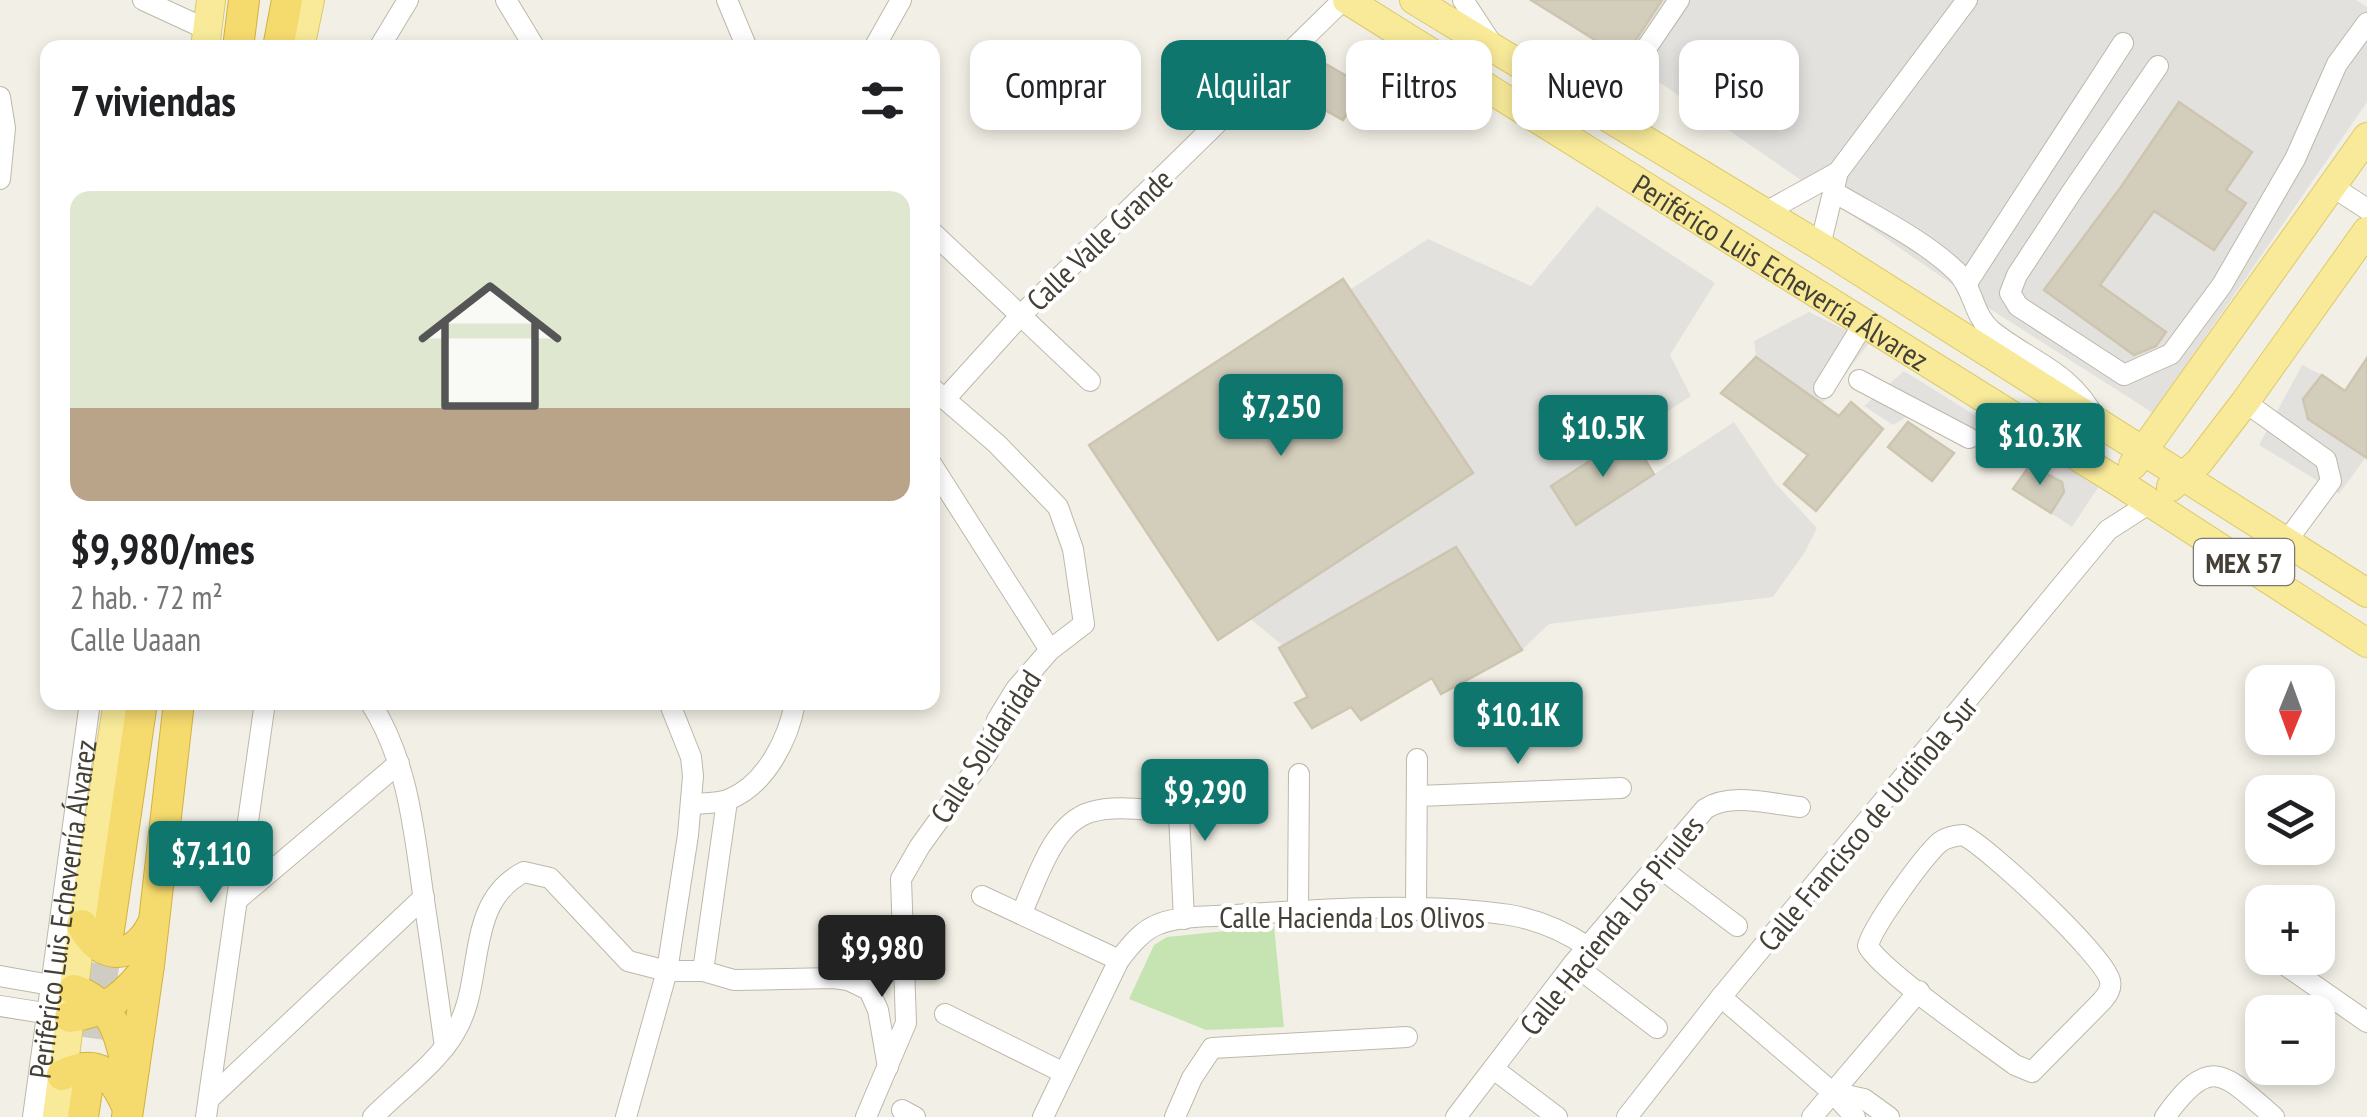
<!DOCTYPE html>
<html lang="es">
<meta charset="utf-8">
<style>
body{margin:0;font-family:"PT Sans Narrow",sans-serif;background:#f2f2f2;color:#202124;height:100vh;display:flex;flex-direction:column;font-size:38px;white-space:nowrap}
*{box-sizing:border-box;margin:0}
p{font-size:32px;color:#757577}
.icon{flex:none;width:55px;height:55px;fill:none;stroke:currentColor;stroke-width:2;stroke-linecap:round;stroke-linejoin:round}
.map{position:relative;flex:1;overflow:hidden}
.drawer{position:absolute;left:40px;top:40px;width:900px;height:670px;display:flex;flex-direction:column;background:#fff;border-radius:20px;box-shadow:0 5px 15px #0003}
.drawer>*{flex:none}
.guide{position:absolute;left:970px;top:40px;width:950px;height:90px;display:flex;gap:20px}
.needle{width:65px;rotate:181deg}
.fabs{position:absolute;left:2245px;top:665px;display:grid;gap:20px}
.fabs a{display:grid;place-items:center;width:90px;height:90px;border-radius:20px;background:#fff;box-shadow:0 5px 15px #0003;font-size:50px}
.price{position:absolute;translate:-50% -85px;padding:0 22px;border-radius:10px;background:#0f766e;color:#fff;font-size:32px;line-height:65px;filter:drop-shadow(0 2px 5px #0008)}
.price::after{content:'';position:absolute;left:50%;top:60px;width:30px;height:22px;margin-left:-15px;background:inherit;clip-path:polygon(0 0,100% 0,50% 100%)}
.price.selected{background:#222;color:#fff}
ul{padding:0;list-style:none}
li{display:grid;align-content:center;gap:20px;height:530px;padding:0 30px}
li+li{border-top:2px solid #e0e0e0}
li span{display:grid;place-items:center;height:310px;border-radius:20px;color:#555}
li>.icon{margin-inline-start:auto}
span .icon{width:180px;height:180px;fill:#fffc;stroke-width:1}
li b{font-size:42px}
h2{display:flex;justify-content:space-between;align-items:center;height:120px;padding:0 30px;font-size:42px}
.pill{padding:0 35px;border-radius:20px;background:#fff;box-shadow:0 5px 15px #0003;font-size:35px;line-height:90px}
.pill.selected{background:#0f766e;color:#fff}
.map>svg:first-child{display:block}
</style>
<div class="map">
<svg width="2367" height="1117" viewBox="0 0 2367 1117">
<rect width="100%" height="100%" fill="#f2f0e6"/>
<!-- green -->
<path fill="#c6e4b1" d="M1274 926 1284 1027 1206 1030 1129 999 1154 945 1167 937Z"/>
<!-- parking -->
<g fill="#e3e1de">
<path d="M1663 0H2356L2367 7V102L2153 413 1965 293 1624 58Z"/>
<path d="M1597 206 1715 283 1670 355 1691 396 1551 486 1577 525 1734 422 1775 483 1817 528 1805 552 1773 597 1549 624 1522 650 1292 653 1250 619 1472 473 1351 289 1428 239 1531 286Z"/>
<path d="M1809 312 1870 342 1822 404 1756 357 1754 341Z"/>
<path d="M2302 365 2322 375 2303 399 2308 419 2366 457 2339 494 2259 445Z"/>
<path d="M1904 371 1981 419 1963 448 1910 415 1893 425 1864 406Z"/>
<path d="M2042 446 2101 483 2072 527 2051 513 2064 493 2062 482 2030 465Z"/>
</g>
<!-- building -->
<g fill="#d3cdbc" stroke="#cdc5b0" stroke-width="2.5">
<path d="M1531 0H1662L1624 58Z"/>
<path d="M1317 59 1364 86 1343 120 1298 95Z"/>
<path d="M2179 102 2252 152 2226 190 2246 203 2214 250 2154 211 2100 285 2166 332 2156 346 2134 355 2044 290 2121 187Z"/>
<path d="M1343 279 1473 473 1218 640 1089 445Z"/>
<path d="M1756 357 1839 416 1851 402 1883 429 1816 511 1784 484 1808 455 1721 393Z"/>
<path d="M2367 358V458L2308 419 2303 399 2322 375 2345 391Z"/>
<path d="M1908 422 1954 453 1932 481 1888 447Z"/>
<path d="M1630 435 1654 474 1576 525 1551 486Z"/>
<path d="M2030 465 2062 482 2064 492 2051 513 2013 489Z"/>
<path d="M1456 547 1522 650 1441 694 1432 678 1361 720 1351 707 1312 728 1295 703 1308 697 1279 648Z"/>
</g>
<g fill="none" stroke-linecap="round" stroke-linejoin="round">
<!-- highway-tunnel -->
<path stroke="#cfcdc3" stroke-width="30" stroke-dasharray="30 15" stroke-linecap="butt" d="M88 1083 109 930"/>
<!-- minor casing -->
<g stroke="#bdb8a9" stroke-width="22">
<g id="minor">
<path d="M143 0 208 30"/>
<path d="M506 0 535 48"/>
<path d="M727 0 747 48"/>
<path d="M1463 0 1492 44"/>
<path d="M379 48 408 0"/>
<path d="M874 48 901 0"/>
<path d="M1643 53 1679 0"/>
<path d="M2158 66 2071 193 2017 275 2010 293 2018 306 2124 375 2171 354 2222 285 2295 159 2337 64 2367 23"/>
<path d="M0 97 5 128 0 179"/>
<path d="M2333 187 2367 209"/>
<path d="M1834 192C1874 216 1923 239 1957 272 1974 289 1973 316 1992 331 2032 363 2070 370 2096 420"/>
<path d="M1764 213 1838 172"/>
<path d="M932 232 1090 381"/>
<path d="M1820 246 1838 172 1967 0"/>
<path d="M1967 283 2123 43"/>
<path d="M1859 380 1969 438"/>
<path d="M1824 388 1864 323"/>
<path d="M945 399 1021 315 1343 0"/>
<path d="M2245 402 2326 460 2331 481 2286 542"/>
<path d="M932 465 1050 650"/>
<path d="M370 702C407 759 414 828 423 894 431 945 438 996 445 1047"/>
<path d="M1177 772 1184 919"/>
<path d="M1418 796 1621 788"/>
<path d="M691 804C703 803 719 804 730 799 766 784 789 738 795 702"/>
<path d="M1963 835C1987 846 2106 957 2110 981 2112 989 2107 995 2102 1001L2032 1072 2015 1065C1987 1044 1880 970 1868 946 1872 927 1924 856 1940 842 1947 837 1954 836 1963 835Z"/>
<path d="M1659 867 1737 926"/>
<path d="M982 896 1119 960"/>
<path d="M237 900 399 763"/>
<path d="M1298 910 1299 774"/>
<path d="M1416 910 1417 759"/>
<path d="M1021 914C1037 881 1052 823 1091 812 1117 804 1151 811 1178 812"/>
<path d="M2275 958 2367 1022"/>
<path d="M1573 964 1657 1028"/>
<path d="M703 971 727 801"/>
<path d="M0 976 62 987"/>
<path d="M1721 997 1832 1092 1855 1117"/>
<path d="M0 1006 57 1015"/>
<path d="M945 1014 1064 1073"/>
<path d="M1495 1070 1557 1117"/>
<path d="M1832 1092 1864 1099 1889 1117"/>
<path d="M209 1099 424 897"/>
<path d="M902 1110 915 1117"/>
<path id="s1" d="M33 1117 90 702"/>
<path d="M206 1117 265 702"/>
<path d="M373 1117C399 1090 436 1065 455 1032 486 982 463 903 524 872L550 878 628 961 667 971H703L734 980 834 978 848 980 869 990 878 1010 888 1067"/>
<path d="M626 1117 667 971 688 835 693 776 691 757 669 702"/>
<path d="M866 1117 906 1023 901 879 920 846 988 752 997 720 1016 689 1050 650 1084 624 1073 549 1058 507 997 444 932 388"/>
<path d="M1043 1117 1119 960C1130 946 1142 930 1159 924 1182 915 1210 917 1235 915 1321 909 1425 902 1510 915 1539 920 1564 931 1588 947"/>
<path d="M1175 1117 1192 1078 1212 1048 1407 1037"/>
<path d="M1456 1117 1573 964 1705 809C1731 792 1770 804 1800 807"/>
<path d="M1627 1117 1721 997 2108 530 2150 503"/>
<path d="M1812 1117 1919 991"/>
<path d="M2165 1117C2211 1053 2223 1073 2274 1117"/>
</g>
</g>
<!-- major casing -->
<g stroke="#dcc96a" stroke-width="30">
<g id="major">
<path id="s2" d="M1347 0 2120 483 2367 643"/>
<path d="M1414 0 1820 246 2367 593"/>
<path d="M205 48 211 0"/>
<path d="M300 48 310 0"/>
<path d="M2133 465 2367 137"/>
<path d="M2171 487 2199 462 2245 402 2367 231"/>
<path d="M57 1117 82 925 118 702"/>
</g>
</g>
<!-- highway casing -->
<g stroke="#d3b13e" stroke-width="32">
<g id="highway">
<path d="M238 48 244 0"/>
<path d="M278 48 287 0"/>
<path d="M82 925C100 961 134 961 152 925"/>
<path d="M109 930 142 702"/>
<path d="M74 990C112 1003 120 1033 127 1070"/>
<path d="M70 1017C107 1012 127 994 149 965"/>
<path d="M62 1075C99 1057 111 1073 127 1106"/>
<path d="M83 1117 88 1083"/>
<path d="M127 1117 149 965 179 702"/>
</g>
</g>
<!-- minor -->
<use href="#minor" stroke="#fff" stroke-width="20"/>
<!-- major -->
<use href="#major" stroke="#f8ea99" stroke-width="28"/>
<!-- highway -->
<use href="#highway" stroke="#f5da6e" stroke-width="30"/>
</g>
<g text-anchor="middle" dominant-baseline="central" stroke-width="8" stroke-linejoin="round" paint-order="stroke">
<!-- shield labels -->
<rect fill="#fff" stroke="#7c7972" stroke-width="2.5" x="2194" y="539" width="100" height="46" rx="8"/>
<g font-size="28" font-weight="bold" fill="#444036">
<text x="2244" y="562">MEX 57</text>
</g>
<!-- street labels -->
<g font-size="30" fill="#444036" stroke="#fff">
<text transform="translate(1099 239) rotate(-44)">Calle Valle Grande</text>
<text stroke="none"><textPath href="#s2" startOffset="512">Periférico Luis Echeverría Álvarez</textPath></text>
<text transform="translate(985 746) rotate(-57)">Calle Solidaridad</text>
<text transform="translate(1867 823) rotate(-50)">Calle Francisco de Urdiñola Sur</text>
<text stroke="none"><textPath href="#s1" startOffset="210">Periférico Luis Echeverría Álvarez</textPath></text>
<text x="1352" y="916">Calle Hacienda Los Olivos</text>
<text transform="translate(1611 925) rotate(-51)">Calle Hacienda Los Pirules</text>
</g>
</g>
</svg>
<div class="fabs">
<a><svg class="needle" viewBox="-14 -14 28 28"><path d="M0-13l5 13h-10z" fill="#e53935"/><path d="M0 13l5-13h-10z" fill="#757577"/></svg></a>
<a><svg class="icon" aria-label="layers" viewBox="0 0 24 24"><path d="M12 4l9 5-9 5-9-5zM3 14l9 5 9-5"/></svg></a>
<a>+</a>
<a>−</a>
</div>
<b class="price" style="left:1281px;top:459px">$7,250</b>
<b class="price" style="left:1603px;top:480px">$10.5K</b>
<b class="price" style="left:2040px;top:488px">$10.3K</b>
<b class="price" style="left:1518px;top:767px">$10.1K</b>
<b class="price" style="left:1205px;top:844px">$9,290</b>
<b class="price" style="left:211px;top:906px">$7,110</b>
<b class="price selected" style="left:882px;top:1000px">$9,980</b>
<div class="guide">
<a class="pill">Comprar</a>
<a class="pill selected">Alquilar</a>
<a class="pill">Filtros</a>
<a class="pill">Nuevo</a>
<a class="pill">Piso</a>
</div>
<section class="drawer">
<h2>7 viviendas<svg class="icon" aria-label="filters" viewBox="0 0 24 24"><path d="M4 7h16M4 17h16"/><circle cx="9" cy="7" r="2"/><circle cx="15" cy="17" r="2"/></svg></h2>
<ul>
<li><span style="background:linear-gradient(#dfe7d0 70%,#b9a48a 0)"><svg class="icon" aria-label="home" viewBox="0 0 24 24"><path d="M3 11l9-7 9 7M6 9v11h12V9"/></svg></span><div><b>$9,980/mes</b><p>2 hab. · 72 m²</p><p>Calle Uaaan</p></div></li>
</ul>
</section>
</div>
